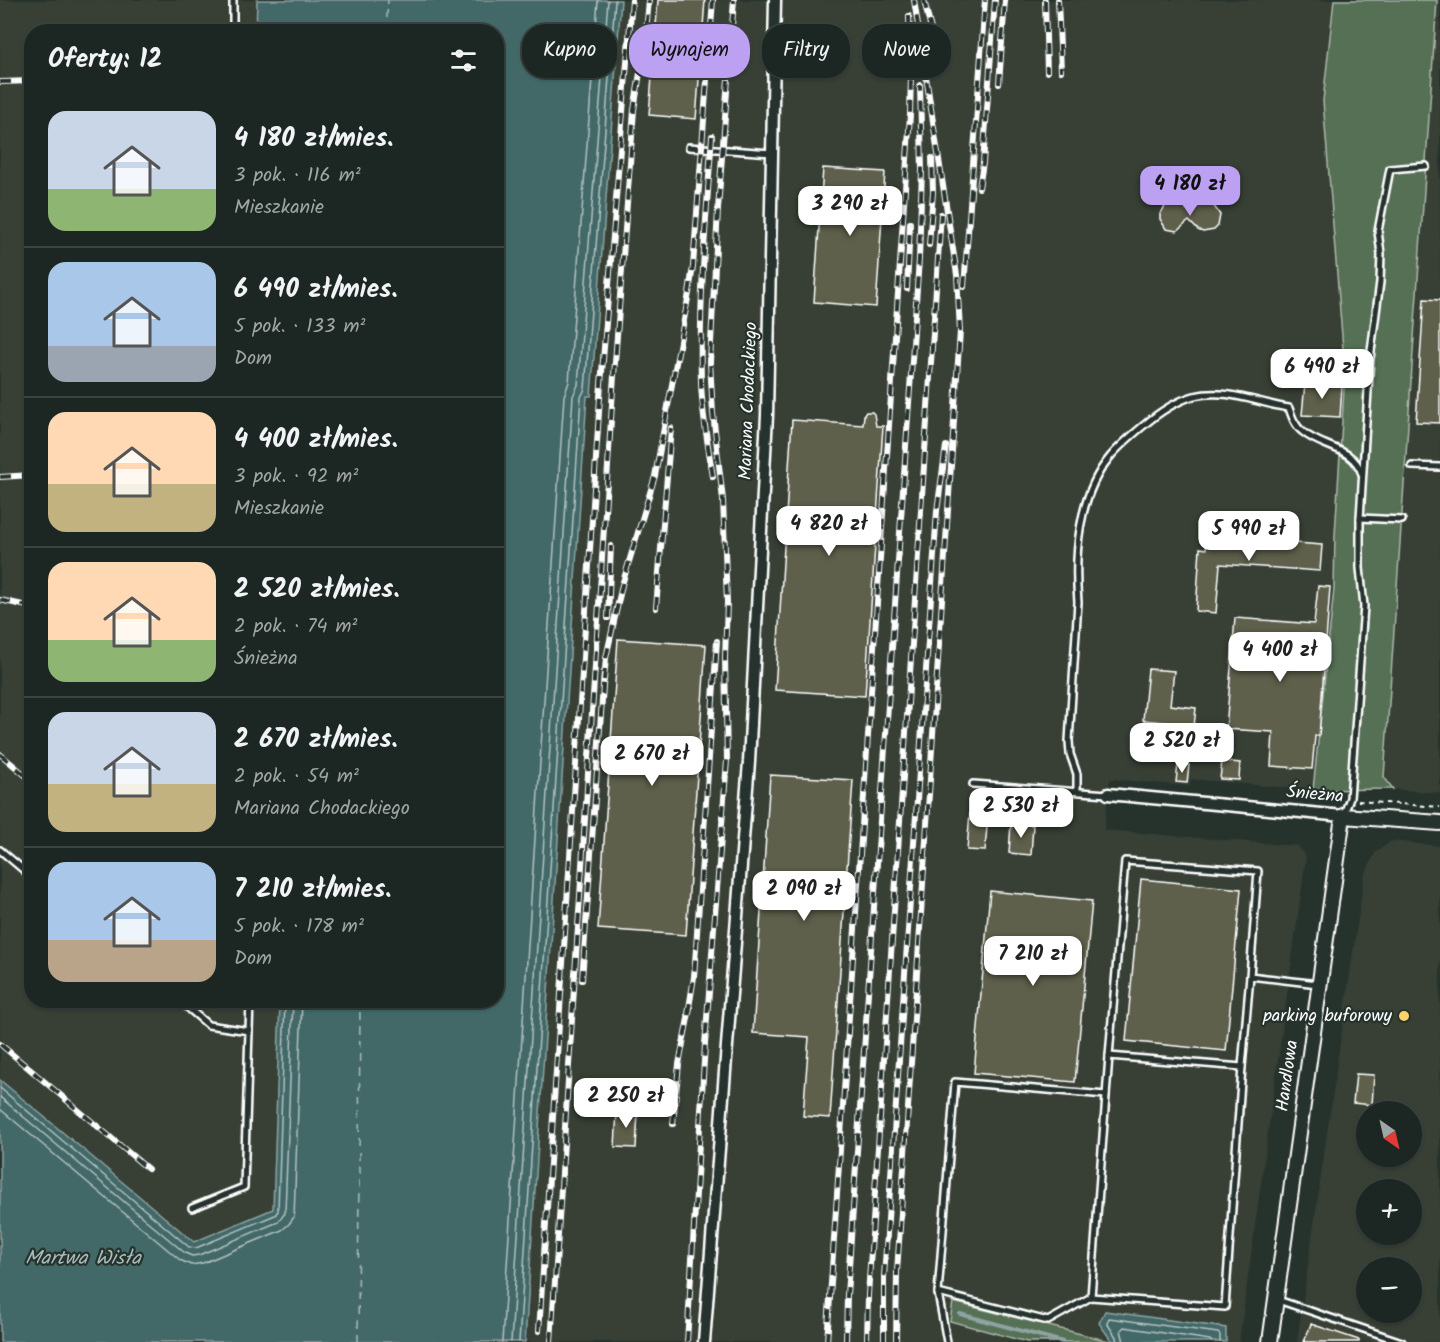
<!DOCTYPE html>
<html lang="pl">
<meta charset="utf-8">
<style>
body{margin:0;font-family:Kalam,sans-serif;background:#29322f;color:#f1f3f6;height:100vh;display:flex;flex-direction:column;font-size:22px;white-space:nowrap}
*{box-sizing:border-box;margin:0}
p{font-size:20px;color:#a0a5a5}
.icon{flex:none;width:33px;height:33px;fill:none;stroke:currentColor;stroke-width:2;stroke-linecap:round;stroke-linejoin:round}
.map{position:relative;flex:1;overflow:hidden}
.details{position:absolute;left:24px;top:24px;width:480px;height:984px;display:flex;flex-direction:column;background:#1c2622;border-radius:24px;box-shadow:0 2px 4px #0004,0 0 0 2px #3a4340}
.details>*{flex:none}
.hud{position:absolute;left:522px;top:24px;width:570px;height:54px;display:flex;gap:12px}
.needle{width:39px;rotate:146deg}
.tools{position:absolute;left:1356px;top:1101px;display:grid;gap:12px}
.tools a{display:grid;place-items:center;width:66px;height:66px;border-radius:50%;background:#1c2622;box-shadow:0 2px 4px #0004,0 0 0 2px #3a4340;font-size:30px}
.price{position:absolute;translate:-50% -51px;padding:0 14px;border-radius:12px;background:#fff;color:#222;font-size:20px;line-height:39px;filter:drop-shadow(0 2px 3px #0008)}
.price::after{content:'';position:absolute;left:50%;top:36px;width:18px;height:14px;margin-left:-9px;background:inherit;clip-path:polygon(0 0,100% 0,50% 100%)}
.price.current{background:#bca0f2;color:#111}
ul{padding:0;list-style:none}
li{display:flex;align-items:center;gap:18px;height:150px;padding:0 24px}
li+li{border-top:2px solid #3a4340}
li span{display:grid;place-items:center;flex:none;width:168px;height:120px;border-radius:18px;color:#555}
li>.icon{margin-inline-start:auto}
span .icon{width:72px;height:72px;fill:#fffc;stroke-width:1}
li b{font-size:26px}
h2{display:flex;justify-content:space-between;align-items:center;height:72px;padding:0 24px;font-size:26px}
.pill{padding:0 21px;border-radius:24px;background:#1c2622;box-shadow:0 2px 4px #0004,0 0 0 2px #3a4340;font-size:21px;line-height:54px}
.pill.current{background:#bca0f2;color:#111}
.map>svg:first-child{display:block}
</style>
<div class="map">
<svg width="1440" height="1342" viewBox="0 0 1440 1342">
<rect width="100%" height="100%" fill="#26332d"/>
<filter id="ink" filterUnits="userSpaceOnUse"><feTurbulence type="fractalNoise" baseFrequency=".0167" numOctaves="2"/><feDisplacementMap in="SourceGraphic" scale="12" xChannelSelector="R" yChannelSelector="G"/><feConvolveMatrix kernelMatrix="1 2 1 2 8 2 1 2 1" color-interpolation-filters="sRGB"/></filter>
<g filter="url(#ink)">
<!-- built -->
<g fill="#374036" fill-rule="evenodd">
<path d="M0 0H257L256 31 32 32V1000L280 1001 273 1209 194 1243 0 1080Z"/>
<path d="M621 0H1334L1324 101 1345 373 1335 535 1334 589 1313 790 1191 779 1189 786 1110 779 1104 830 1297 846 1306 857 1239 1342H525L587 396 591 395Z"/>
<path d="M1437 0H1440V793L1393 789 1384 777Z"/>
<path d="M1392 841 1440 846V1342H1297L1364 877 1375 853ZM1366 1112H1412V1156H1366ZM1366 1190H1412V1234H1366ZM1366 1268H1412V1312H1366Z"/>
</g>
<!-- green -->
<g fill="#577055" stroke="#abb8aa" stroke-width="1.5">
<path d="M1334 0H1437L1384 777 1393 789 1313 790 1334 589 1335 535 1345 373 1323 101Z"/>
<path d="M953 1302 1113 1342H1027L950 1321Z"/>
</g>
<!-- water -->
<g fill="#436867" stroke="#8ea4a4" stroke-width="1.5">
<path d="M257 0H621L591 396H587L525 1342H0V1080L194 1242 273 1209 280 1001 496 1000V32L256 31Z"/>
<path d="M1105 1311 1226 1328V1342H1118L1111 1340 1099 1323Z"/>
</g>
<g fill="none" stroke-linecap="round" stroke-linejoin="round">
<!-- shore -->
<g stroke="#b4c3c2" stroke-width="1.5">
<path d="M0 1088 189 1247 196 1248 275 1215 278 1211 285 1000"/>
<path d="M0 1097 185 1253 192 1256 199 1255 278 1222 285 1213 293 1000"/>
<path d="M0 1109 180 1260 191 1265 203 1263 282 1230 289 1224 294 1217 302 1000"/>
<path d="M502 1342 564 396 569 382 598 0"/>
<path d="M511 1342 573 396 578 385 608 0"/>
<path d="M519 1342 581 397 585 389 615 0"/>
<path d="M1117 1342 1116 1337 1107 1323 1109 1318 1218 1333 1220 1335V1342"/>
<path d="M1124 1342 1121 1330 1124 1327 1210 1340 1212 1342"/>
</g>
<!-- stream -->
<path stroke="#8ea4a4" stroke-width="4" d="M960 1314 1063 1342"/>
<!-- ferry -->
<g stroke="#abb" stroke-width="1.5" stroke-dasharray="8 6" stroke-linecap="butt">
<path d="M386 32 388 0"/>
<path d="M358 1342 360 1000"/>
</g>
</g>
<!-- building -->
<g fill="#5f604b" stroke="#fff" stroke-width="1.5">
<path d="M658 0H705L696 119 649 115Z"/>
<path d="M823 168 885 172 876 307 814 302Z"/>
<path d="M1171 202 1182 205 1191 214 1198 206 1203 204 1214 206 1220 215 1218 226 1214 230 1203 232 1198 230 1189 221 1177 231 1166 229 1160 219V214L1166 205Z"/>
<path d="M1424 299 1440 300V423L1416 422Z"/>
<path d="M1305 383 1342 385 1340 417 1302 415Z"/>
<path d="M866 412H872L874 414 876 426H883L865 696 775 690 792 420 863 425 864 415Z"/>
<path d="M1207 536 1322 545 1320 571 1220 564 1216 613 1196 611 1200 548 1206 549Z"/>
<path d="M1318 586 1330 587 1319 736H1315L1312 769 1271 766 1273 732 1226 729 1235 618 1314 624Z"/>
<path d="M618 639 706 645 686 935 598 929Z"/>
<path d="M1148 669 1174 671 1170 705 1196 708 1193 735 1181 734 1182 724 1143 720Z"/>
<path d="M1222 761 1240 763 1239 780 1220 779Z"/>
<path d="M1178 764 1189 765 1187 783 1176 782Z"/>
<path d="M770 775 853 780 830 1118 803 1116 809 1037 753 1033Z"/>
<path d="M970 812 988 814 985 851 967 850Z"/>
<path d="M1011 823 1033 825 1031 855 1009 853Z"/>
<path d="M1141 879 1241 889 1226 1051 1126 1041Z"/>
<path d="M990 891 1092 901 1075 1082 974 1073Z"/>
<path d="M1356 1074 1374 1075 1372 1105 1353 1103Z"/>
<path d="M617 1110 638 1112 636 1148 615 1147Z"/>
<path d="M1311 1324 1359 1340V1342H1304Z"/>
</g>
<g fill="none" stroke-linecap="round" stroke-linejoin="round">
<!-- service casing -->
<g stroke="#fff" stroke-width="10">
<g id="service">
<path d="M233 32V0"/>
<path d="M689 147 772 153"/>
<path d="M1412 466 1440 467"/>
<path d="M1360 518 1402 520"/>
<path d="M973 784 1108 794"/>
<path d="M1077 791V774L1070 754 1069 741 1078 602C1074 555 1078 495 1110 457 1119 446 1131 436 1143 426 1157 414 1176 401 1194 396 1227 388 1257 403 1289 408 1292 417 1295 426 1303 432 1323 449 1353 446 1362 474"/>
<path d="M1344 814 1350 798 1364 606 1360 568V518L1370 359 1380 282 1381 254 1378 231 1390 169 1426 166"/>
<path d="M0 850 32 877"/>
<path d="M1250 976 1258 871 1125 861 1109 1056 1242 1067 1250 976 1318 984"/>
<path d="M179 1000 208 1025 249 1031 250 1000"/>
<path d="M1109 1056 1091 1297 1225 1307 1242 1067"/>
<path d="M192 1208 244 1187 249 1031"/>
<path d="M938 1293 947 1342"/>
<path d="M1091 1297 1048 1321 938 1293 955 1082 1106 1095"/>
<path d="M1278 1300 1402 1342"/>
</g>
</g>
<!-- minor casing -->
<g stroke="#fff" stroke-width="15">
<g id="minor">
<path d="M1108 794 1343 816"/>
<path d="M704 1342 749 762 767 415 775 0"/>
</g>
</g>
<!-- tertiary casing -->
<g stroke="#fff" stroke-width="18">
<path id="tertiary" d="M1270 1342 1343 816 1440 823"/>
</g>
<!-- path -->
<path stroke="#fff" stroke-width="2" stroke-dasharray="4.5 4.5" stroke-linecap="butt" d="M1358 801 1440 807"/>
<!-- service -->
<use href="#service" stroke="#26332d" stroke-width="5"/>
<!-- minor -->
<use href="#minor" stroke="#26332d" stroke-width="10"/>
<!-- tertiary -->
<use href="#tertiary" stroke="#26332d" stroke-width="14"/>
<!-- rail casing -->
<g stroke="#fff" stroke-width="6">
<g id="rail">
<path d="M924 0 937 55"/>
<path d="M1045 0 1047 72"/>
<path d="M1058 0 1061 71"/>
<path d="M0 82 32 81"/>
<path d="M999 84 1005 0"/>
<path d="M712 136C706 218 699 300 701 382 702 414 708 446 713 477"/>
<path d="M979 188 983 163 995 0"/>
<path d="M929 245 933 192 932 158"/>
<path d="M964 287 985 0"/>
<path d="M907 289 910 223"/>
<path d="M0 477 32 475"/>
<path d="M0 600 32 607"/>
<path d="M656 608 671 428"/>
<path d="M608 618 611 546"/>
<path d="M604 680 606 658 622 585 655 476 689 293 693 266 713 0"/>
<path d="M0 754 32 781"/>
<path d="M582 980 604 672"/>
<path d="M688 1014 694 977 717 641"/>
<path d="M0 1044 148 1169"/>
<path d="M673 1124 679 1064 690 1008"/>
<path d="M539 1331 600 397 632 0"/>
<path d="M551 1342 613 389 634 110 645 42 649 0"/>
<path d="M687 1342 705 1044 727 760 725 658 727 602 723 500 713 413 710 362 718 209 734 0"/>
<path d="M827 1342 910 115 911 73 909 16"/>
<path d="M846 1342 847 1295 919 259 922 170 920 85"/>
<path d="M867 1342 868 1295 941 214"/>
<path d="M884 1342V1277L937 511 946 446"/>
<path d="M896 1342 897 1272 960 331 957 275 914 0"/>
</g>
</g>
<!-- rail -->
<use href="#rail" stroke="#26332d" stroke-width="4" stroke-dasharray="11" stroke-linecap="butt"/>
</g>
</g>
<!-- markers -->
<circle fill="#ffd166" stroke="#26332d" stroke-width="2" cx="1404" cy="1016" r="6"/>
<g text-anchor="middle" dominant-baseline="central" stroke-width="4.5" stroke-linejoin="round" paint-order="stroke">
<!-- street labels -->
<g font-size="18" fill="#fff" stroke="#26332d">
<text transform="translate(749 401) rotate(-88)">Mariana Chodackiego</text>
<text transform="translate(1315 795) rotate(5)">Śnieżna</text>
<text transform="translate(1288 1076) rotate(-82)">Handlowa</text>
</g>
<!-- poi labels -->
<g font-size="18" fill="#fff" stroke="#26332d" text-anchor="end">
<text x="1392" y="1016">parking buforowy</text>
</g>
<!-- water labels -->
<g font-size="20" font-style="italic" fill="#abb" stroke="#26332d">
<text x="83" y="1259">Martwa Wisła</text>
</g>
</g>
</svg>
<div class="tools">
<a><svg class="needle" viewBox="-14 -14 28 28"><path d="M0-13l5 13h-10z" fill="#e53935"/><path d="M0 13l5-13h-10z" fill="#a0a5a5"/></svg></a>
<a>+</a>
<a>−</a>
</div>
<b class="price current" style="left:1190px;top:217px">4 180 zł</b>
<b class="price" style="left:850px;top:237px">3 290 zł</b>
<b class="price" style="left:1322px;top:400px">6 490 zł</b>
<b class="price" style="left:829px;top:557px">4 820 zł</b>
<b class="price" style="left:1249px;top:562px">5 990 zł</b>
<b class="price" style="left:1280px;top:683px">4 400 zł</b>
<b class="price" style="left:1182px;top:774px">2 520 zł</b>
<b class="price" style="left:652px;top:787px">2 670 zł</b>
<b class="price" style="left:1021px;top:839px">2 530 zł</b>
<b class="price" style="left:804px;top:922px">2 090 zł</b>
<b class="price" style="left:1033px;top:987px">7 210 zł</b>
<b class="price" style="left:626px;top:1129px">2 250 zł</b>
<div class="hud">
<a class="pill">Kupno</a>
<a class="pill current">Wynajem</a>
<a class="pill">Filtry</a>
<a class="pill">Nowe</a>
</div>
<section class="details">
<h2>Oferty: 12<svg class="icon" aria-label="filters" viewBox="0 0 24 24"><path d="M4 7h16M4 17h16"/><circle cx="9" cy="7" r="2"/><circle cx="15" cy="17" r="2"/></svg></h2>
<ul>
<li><span style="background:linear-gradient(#c9d6e8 65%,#8fb573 0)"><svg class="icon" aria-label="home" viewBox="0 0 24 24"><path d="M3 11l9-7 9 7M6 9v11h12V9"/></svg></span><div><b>4 180 zł/mies.</b><p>3 pok. · 116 m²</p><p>Mieszkanie</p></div></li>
<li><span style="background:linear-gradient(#a9c7e8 70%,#9aa5b1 0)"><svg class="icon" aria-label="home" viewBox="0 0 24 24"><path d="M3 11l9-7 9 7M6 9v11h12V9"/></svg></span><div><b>6 490 zł/mies.</b><p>5 pok. · 133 m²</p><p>Dom</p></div></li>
<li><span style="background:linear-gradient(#ffd9b3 60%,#c2b280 0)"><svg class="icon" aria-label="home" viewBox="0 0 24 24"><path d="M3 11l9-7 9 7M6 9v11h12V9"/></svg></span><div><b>4 400 zł/mies.</b><p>3 pok. · 92 m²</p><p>Mieszkanie</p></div></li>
<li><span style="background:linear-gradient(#ffd9b3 65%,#8fb573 0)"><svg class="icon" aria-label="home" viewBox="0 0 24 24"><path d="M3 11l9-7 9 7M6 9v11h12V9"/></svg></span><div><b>2 520 zł/mies.</b><p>2 pok. · 74 m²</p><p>Śnieżna</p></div></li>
<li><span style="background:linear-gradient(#c9d6e8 60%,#c2b280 0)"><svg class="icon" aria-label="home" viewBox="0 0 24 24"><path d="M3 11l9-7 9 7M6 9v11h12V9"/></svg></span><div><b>2 670 zł/mies.</b><p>2 pok. · 54 m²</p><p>Mariana Chodackiego</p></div></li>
<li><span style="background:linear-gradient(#a9c7e8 65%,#b9a48a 0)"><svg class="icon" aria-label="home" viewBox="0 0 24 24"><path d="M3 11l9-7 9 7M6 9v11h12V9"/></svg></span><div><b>7 210 zł/mies.</b><p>5 pok. · 178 m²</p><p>Dom</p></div></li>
</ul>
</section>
</div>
